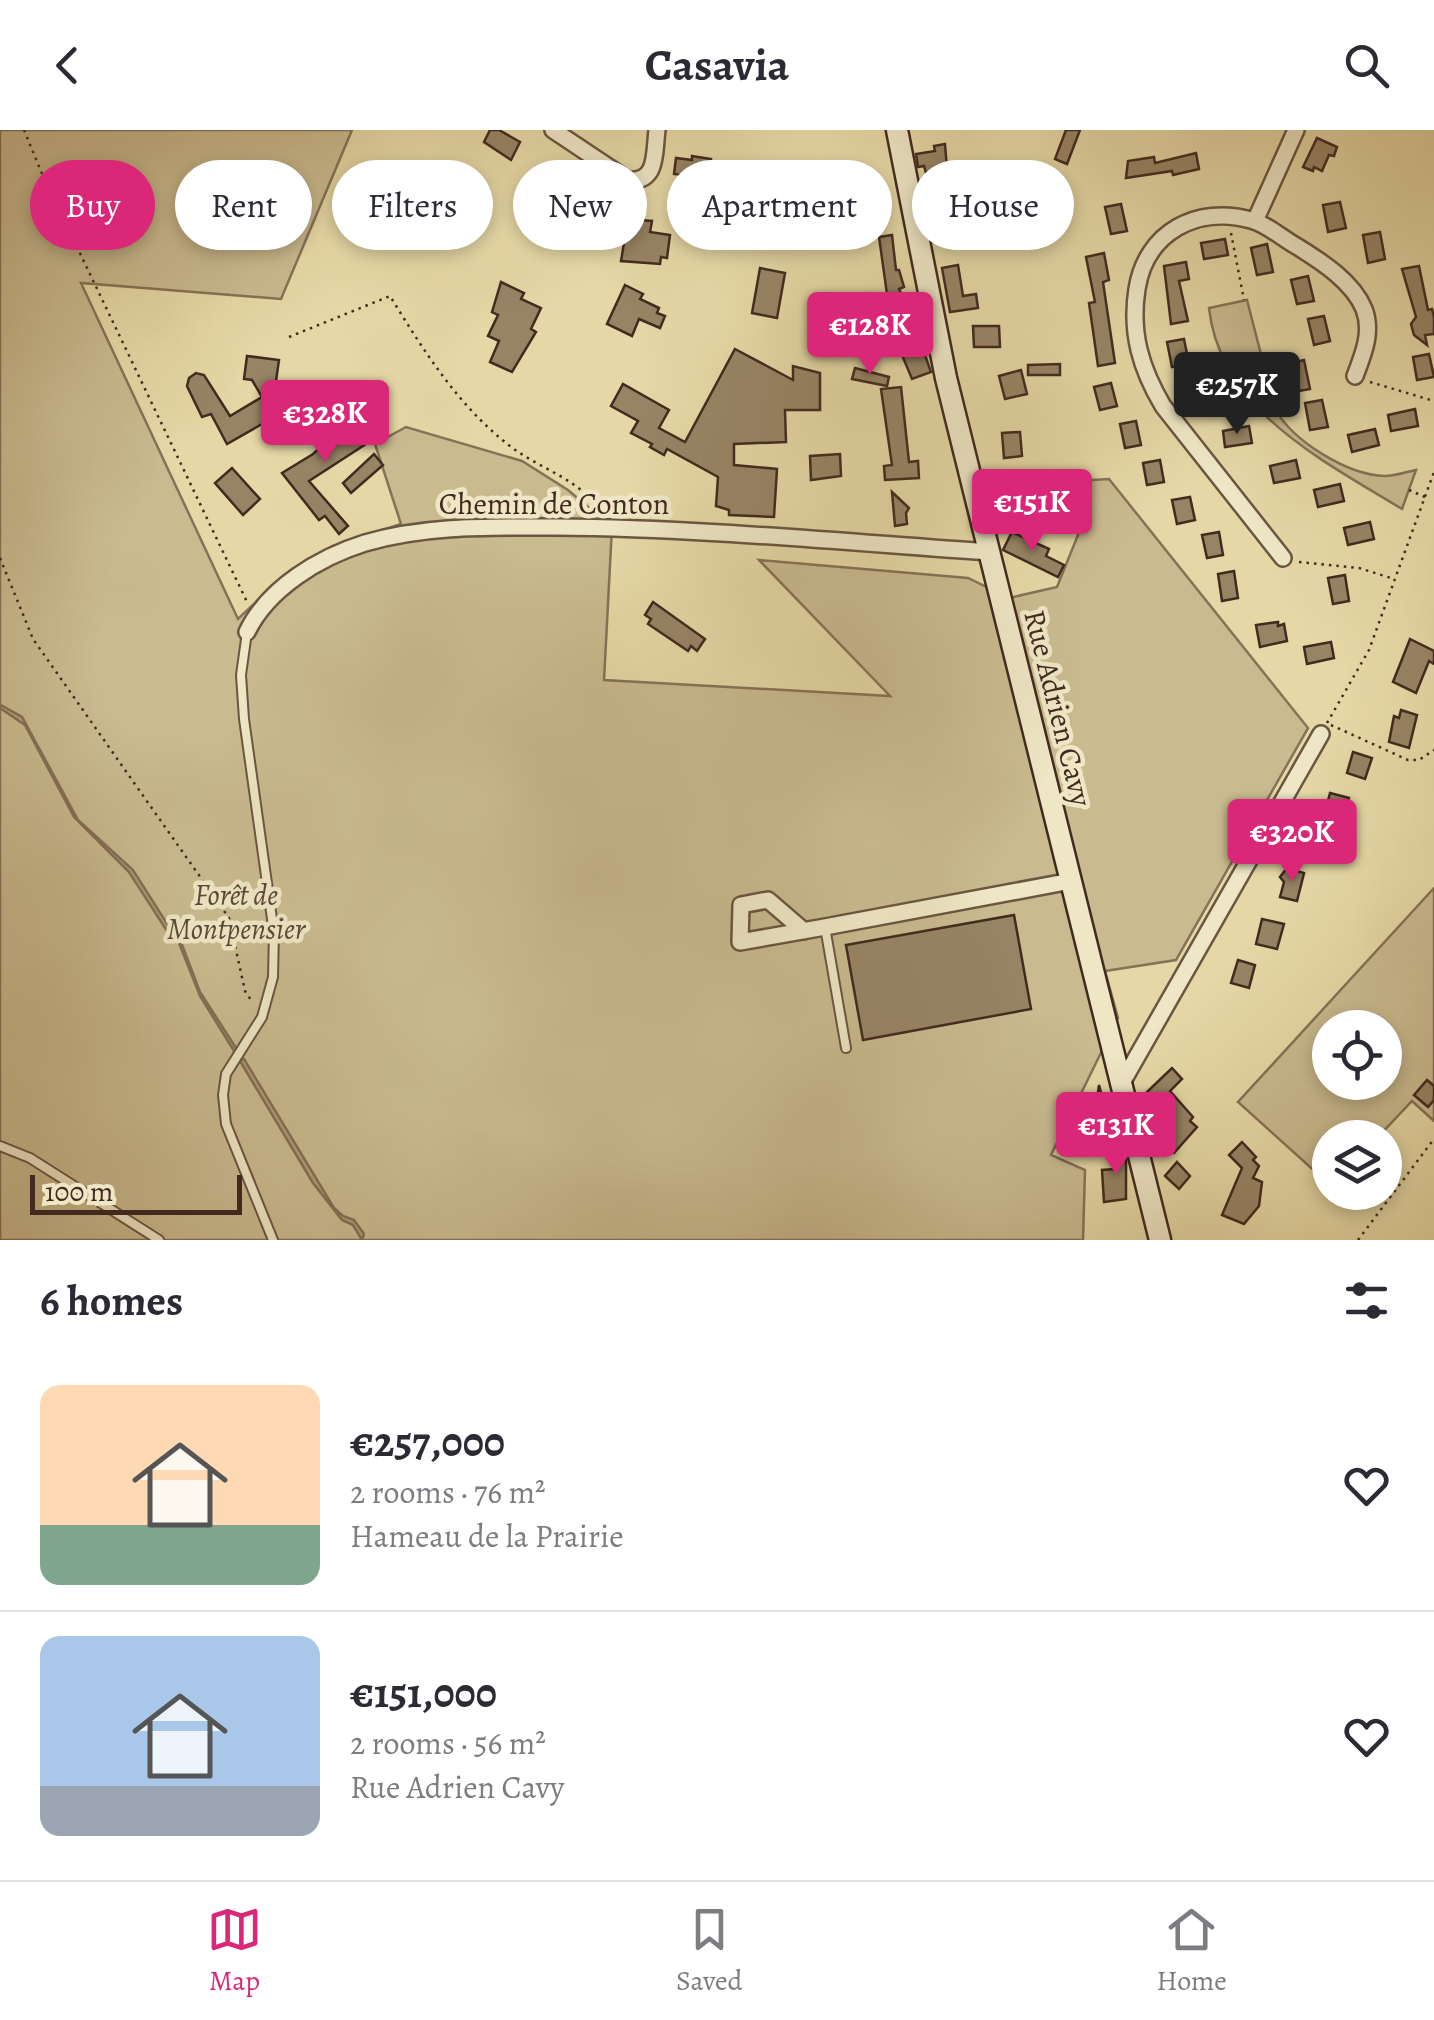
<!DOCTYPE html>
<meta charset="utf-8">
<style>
body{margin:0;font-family:Alegreya,serif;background:#f7f7f7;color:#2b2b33;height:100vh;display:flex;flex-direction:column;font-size:38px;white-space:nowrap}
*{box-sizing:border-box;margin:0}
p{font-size:32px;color:#7c7c81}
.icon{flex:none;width:55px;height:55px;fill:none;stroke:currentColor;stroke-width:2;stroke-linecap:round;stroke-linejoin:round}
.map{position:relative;height:1110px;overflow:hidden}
.panel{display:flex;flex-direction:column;background:#fff;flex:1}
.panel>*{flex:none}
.hud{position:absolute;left:30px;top:30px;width:1375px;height:90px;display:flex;gap:20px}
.tools{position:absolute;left:1312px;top:880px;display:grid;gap:20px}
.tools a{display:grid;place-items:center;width:90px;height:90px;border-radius:50%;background:#fff;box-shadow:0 5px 15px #0003;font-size:50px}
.scale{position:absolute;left:30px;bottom:25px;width:212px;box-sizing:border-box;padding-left:10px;border:5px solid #422a1f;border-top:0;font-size:28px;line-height:35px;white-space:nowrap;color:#422a1f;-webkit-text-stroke:8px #eee6c5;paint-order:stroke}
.price{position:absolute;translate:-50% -85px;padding:0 22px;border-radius:10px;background:#db2777;color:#fff;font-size:32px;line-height:65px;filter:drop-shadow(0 2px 5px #0008)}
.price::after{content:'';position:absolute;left:50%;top:60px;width:30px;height:22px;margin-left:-15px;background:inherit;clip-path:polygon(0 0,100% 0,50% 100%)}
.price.selected{background:#222;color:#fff}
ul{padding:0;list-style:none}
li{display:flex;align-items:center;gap:30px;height:250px;padding:0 40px}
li+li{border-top:2px solid #e1e1e2}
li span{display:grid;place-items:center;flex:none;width:280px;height:200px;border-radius:20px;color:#555}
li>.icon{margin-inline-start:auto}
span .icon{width:120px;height:120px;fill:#fffc;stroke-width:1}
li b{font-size:42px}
h2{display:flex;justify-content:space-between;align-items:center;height:120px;padding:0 40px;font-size:42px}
.pill{padding:0 35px;border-radius:45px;background:#fff;box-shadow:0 5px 15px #0003;font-size:35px;line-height:90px}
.pill.selected{background:#db2777;color:#fff}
header{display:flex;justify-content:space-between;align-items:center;height:130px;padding:0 40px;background:#fff;font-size:45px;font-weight:700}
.dock{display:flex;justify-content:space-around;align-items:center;height:140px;border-top:2px solid #e1e1e2;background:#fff;font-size:28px;color:#7c7c81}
.dock a{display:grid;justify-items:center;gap:5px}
.dock .selected{color:#db2777}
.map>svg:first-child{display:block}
</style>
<header><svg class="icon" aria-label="back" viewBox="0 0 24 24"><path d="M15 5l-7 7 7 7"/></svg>Casavia<svg class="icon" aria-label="search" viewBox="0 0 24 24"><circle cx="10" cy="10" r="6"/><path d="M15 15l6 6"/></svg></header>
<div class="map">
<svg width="1434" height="1110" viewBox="0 0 1434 1110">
<rect width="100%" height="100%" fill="#e5d8a6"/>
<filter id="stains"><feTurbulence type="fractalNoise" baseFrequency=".002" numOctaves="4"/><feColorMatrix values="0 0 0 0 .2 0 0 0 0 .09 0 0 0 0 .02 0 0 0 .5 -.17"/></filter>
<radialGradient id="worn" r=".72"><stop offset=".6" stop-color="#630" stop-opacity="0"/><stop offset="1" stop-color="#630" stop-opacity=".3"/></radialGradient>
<!-- green -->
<g fill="#c9ba8f" stroke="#867257" stroke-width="2.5" fill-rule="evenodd">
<path d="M0 0H352L281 169 81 153 238 489 273 456 333 416 401 394 375 314 406 297 522 331 568 360 612 397 604 550 890 566 759 430 968 448 1009 468 1057 457 1080 400 1076 351 1109 349 1308 598 1176 830 1105 841 1118 888 1051 1025 1085 1040 1083 1110H0Z"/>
<path d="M1247 170 1275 279C1293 311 1347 345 1385 346 1395 346 1406 342 1416 340L1402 379C1322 330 1220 280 1209 178Z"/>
<path d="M1434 758V991L1412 971 1378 1007 1330 1008V1055L1238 972ZM1330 898H1385V952H1330Z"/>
</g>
<!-- water -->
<g fill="#ae9d78" stroke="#836f54" stroke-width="2.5">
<path d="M1 575 22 587 78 690 133 740 176 808 181 812 200 862 238 921H234L200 866 179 813 167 801 129 742 74 687 25 595 0 578Z"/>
<path d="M244 929 334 1078 343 1086 354 1090 364 1104 362 1110 353 1095 342 1090 313 1053 240 931Z"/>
</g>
<!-- building -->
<g fill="#978465" stroke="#422a1f" stroke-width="2.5">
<path d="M490 0H499L520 12 511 30 484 12Z"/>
<path d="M1066 0H1080L1067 34 1055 29Z"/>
<path d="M1317 8 1337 17 1334 26 1329 25 1322 41 1314 37 1313 41 1303 37Z"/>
<path d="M945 14 947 39 926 43 924 36 918 37 916 24 935 21 934 16Z"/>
<path d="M1196 23 1199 39 1173 45 1172 41 1126 48 1128 31 1154 27 1155 33Z"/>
<path d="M692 26 711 29 709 44 702 43 699 65 681 63 683 45 674 44 676 28 692 30Z"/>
<path d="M421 37 440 41 428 103 407 99Z"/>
<path d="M561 45 574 52 565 70 582 79 571 99 557 92 546 113 528 103Z"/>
<path d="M852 59 856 82 833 87 828 64Z"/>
<path d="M1340 72 1346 98 1328 102 1323 75Z"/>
<path d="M1121 74 1127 101 1111 104 1105 77Z"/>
<path d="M628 89 652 91 650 102 670 105 667 128 661 127 660 134 621 131Z"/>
<path d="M1380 102 1385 129 1368 133 1363 105Z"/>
<path d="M892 105 896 140H899L904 157 899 159 916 193 914 194 931 242 912 249 897 213 903 211 883 167 887 164 879 107Z"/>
<path d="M1225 109 1228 125 1204 129 1201 113Z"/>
<path d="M1267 114 1273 142 1257 145 1251 118Z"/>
<path d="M1104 123 1109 150 1103 152 1115 233 1098 236 1089 173 1095 172 1086 127Z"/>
<path d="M1186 132 1189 149 1179 151 1188 191 1171 194 1164 136Z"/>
<path d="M958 135 963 166 976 164 978 178 950 182 942 138Z"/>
<path d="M1419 136 1428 180 1432 179 1434 187V204L1425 205 1427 215 1414 205 1411 194 1416 187 1402 139Z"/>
<path d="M760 138 785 143 777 188 752 183Z"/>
<path d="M1308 146 1314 171 1297 174 1291 150Z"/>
<path d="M501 152 524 163 521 169 541 178 531 199 536 202 512 242 490 232 499 211 488 206 498 185 492 182Z"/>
<path d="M625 155 643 164 640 169 659 178 657 183 665 186 660 198 639 189 632 206 607 194Z"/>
<path d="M1324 186 1330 211 1314 215 1308 189Z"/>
<path d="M973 196H999L1000 217H974Z"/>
<path d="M1184 209 1189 234 1172 237 1167 212Z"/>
<path d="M735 219 793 250V236L820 243V280H785L786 312 734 314V335L777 339 774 387 729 385V380L716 376 718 347 667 319 664 325 650 317 652 314 631 303 638 291 611 276 623 254 669 280 659 298 685 312Z"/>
<path d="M1429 224 1434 247 1417 250 1413 227Z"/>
<path d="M247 226 279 230 276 251 292 277 227 314 211 284 202 287 187 256 189 248 196 243 204 245 230 286 262 267 252 250 244 249Z"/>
<path d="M1304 230 1310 259 1293 262 1287 234Z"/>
<path d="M1060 234V245H1028V235Z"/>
<path d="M855 238 889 247 887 256 852 249Z"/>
<path d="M1021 240 1027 264 1005 269 999 246Z"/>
<path d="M1111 253 1117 276 1100 280 1094 257Z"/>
<path d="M1215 253 1219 269 1192 275 1188 259Z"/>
<path d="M901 257 909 332 918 331 919 348 885 350 884 336 892 335 881 259Z"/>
<path d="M328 269 366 314 309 351 348 396 339 404 325 386 319 390 282 343 313 324 338 301 314 272Z"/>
<path d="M1322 270 1328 297 1310 300 1305 273Z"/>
<path d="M1415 279 1418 296 1391 301 1388 285Z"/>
<path d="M1136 291 1141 315 1125 318 1120 294Z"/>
<path d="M1249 296 1252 313 1225 317 1223 301Z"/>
<path d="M1375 299 1379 315 1352 322 1348 305Z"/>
<path d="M1020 302 1022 326 1004 328 1002 303Z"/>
<path d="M374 324 383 335 351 363 343 353Z"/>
<path d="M840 324 841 346 811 350 810 326Z"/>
<path d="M1160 330 1164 352 1147 355 1143 333Z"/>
<path d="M1296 330 1300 348 1274 353 1270 336Z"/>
<path d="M232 338 260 369 243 385 215 353Z"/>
<path d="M1340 354 1344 371 1318 377 1314 360Z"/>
<path d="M892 362 909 378 906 383 907 394 895 396Z"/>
<path d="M1190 367 1195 390 1177 394 1172 370Z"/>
<path d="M1370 392 1374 409 1348 415 1344 398Z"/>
<path d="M1012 402 1049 419 1046 426 1064 435 1058 447 1003 420Z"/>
<path d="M1219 402 1223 425 1207 428 1202 405Z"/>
<path d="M1234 441 1238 468 1222 471 1218 444Z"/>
<path d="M1345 445 1349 471 1333 474 1328 448Z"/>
<path d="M653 472 705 509 697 521 691 516 688 521 648 494 651 489 645 485Z"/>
<path d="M1278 492V496L1284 494 1287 511 1260 517 1256 495Z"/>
<path d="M1410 509 1434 521V534L1429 531 1416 563 1393 552Z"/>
<path d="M1331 512 1334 528 1307 534 1304 517Z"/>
<path d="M1401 580 1417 585 1409 618 1389 612 1394 586 1399 588Z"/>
<path d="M1353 622 1372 628 1365 649 1347 643Z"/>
<path d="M1330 663 1349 668 1343 689 1335 687 1323 728 1302 722 1309 699 1320 702Z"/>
<path d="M1287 738 1304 743 1297 771 1280 767 1284 752 1280 747Z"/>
<path d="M1014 785 1031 879 863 910 846 815Z"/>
<path d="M1262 789 1284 794 1277 819 1256 814Z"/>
<path d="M1238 830 1255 835 1249 858 1231 853Z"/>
<path d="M1172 938 1182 949 1170 961 1193 987 1190 991 1197 997 1174 1023 1155 1006 1169 991 1147 962Z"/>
<path d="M1427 950 1434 956V970L1428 977 1414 965Z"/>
<path d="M1099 955 1106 980H1113L1116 991 1087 993 1086 979 1096 977Z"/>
<path d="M1242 1012 1256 1027 1253 1030 1259 1036 1253 1048 1262 1052 1259 1076 1244 1094 1222 1085 1242 1038 1229 1025Z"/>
<path d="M1122 1015 1126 1030V1069L1104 1072 1102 1040 1115 1039 1110 1018Z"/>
<path d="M1177 1032 1190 1046 1179 1059 1165 1046Z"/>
</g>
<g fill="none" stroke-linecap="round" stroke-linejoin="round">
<!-- lane casing -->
<g stroke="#6b5641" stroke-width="12">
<g id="lane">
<path d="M247 502 241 545 244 589 274 803 273 847 262 887 226 944 223 965 226 994 273 1110"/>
<path d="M825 797 846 918"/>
<path d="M0 1016 30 1028 159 1110"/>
</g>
</g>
<!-- street casing -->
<g stroke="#6b5641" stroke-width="20">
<g id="street">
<path d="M553 0 628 50C658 53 654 23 657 0"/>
<path d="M1255 91 1296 0"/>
<path d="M1283 428 1163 276C1141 239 1130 203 1137 159 1146 102 1197 75 1251 90 1267 94 1283 109 1298 117 1322 132 1353 152 1364 179 1373 202 1363 225 1355 246"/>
<path d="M247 502C268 458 320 427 365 413 427 395 491 397 555 397 699 398 844 412 988 422"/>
<path d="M804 801 768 770 741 775 740 812 825 797 1071 751"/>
<path d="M1123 951 1321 604"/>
</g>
</g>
<!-- secondary casing -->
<g stroke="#422a1f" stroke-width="25">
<path id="secondary" d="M897 0 946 248 1160 1110"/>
</g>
<!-- path -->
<g stroke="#422a1f" stroke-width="2.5" stroke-dasharray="2.5 5" stroke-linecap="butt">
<path d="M24 0 43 46 248 474"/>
<path d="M1231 103 1244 170"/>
<path d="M289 207 390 166C424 221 458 276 510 316 541 340 581 349 603 384"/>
<path d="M1370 252 1434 271"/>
<path d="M1409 360 1425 367"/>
<path d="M0 428 33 509 229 788 245 861 253 873"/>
<path d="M1299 432 1359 438 1394 449"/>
<path d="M1327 593 1369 520 1434 342"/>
<path d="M1331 595 1408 630H1419L1434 620"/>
<path d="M1358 1110 1434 1009"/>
</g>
<!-- lane -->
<use href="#lane" stroke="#eee6c5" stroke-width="8"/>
<!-- street -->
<use href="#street" stroke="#eee6c5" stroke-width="15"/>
<!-- secondary -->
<use href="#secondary" stroke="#eee6c5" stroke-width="20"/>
</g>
<g text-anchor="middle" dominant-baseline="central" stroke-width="9" stroke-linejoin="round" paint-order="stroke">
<!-- street labels -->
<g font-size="30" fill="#422a1f" stroke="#eee6c5">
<text x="554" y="374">Chemin de Conton</text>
<text transform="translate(1058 578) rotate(76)">Rue Adrien Cavy</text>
</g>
<!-- park labels -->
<g font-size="30" font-style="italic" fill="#5d4735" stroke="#eee6c5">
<text x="236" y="765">Forêt de<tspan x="236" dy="34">Montpensier</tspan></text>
</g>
</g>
<rect width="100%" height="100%" filter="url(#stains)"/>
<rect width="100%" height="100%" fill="url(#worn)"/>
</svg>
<div class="tools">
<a><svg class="icon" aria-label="locate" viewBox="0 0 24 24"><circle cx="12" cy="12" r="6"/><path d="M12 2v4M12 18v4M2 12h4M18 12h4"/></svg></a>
<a><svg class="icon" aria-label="layers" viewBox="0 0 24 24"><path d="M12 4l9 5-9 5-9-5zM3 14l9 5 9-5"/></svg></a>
</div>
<div class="scale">100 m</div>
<b class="price" style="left:870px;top:247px">€128K</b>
<b class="price selected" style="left:1237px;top:307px">€257K</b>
<b class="price" style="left:325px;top:335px">€328K</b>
<b class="price" style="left:1032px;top:424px">€151K</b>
<b class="price" style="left:1292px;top:754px">€320K</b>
<b class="price" style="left:1116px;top:1047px">€131K</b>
<div class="hud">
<a class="pill selected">Buy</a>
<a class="pill">Rent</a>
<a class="pill">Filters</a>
<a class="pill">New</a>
<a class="pill">Apartment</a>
<a class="pill">House</a>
</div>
</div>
<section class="panel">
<h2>6 homes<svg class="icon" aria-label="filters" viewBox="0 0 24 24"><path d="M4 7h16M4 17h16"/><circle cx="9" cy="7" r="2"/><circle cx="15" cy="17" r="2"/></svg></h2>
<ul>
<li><span style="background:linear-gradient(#ffd9b3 70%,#7fa58c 0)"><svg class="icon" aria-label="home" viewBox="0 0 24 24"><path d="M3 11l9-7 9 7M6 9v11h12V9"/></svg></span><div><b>€257,000</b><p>2 rooms · 76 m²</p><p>Hameau de la Prairie</p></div><svg class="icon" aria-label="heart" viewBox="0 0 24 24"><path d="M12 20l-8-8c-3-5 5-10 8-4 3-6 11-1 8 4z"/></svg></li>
<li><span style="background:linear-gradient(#a9c7e8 75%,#9aa5b1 0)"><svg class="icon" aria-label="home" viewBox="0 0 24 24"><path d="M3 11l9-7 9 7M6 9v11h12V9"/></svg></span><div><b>€151,000</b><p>2 rooms · 56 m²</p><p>Rue Adrien Cavy</p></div><svg class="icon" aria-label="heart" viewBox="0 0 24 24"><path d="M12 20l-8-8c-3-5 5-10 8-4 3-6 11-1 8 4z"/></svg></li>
</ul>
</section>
<nav class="dock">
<a class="selected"><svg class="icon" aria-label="map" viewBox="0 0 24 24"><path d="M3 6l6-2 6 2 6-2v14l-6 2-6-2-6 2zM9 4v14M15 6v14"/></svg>Map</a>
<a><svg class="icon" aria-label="saved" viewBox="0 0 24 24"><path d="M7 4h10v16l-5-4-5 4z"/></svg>Saved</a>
<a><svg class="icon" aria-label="home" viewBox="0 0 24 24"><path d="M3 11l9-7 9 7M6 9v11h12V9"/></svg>Home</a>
</nav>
